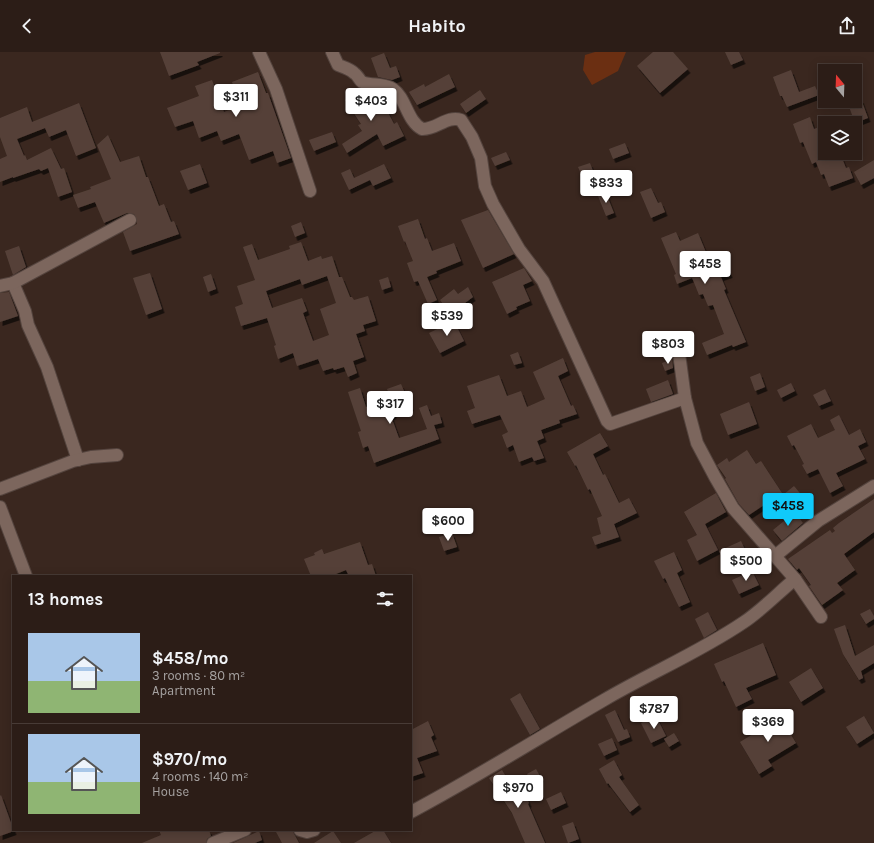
<!DOCTYPE html>
<meta charset="utf-8">
<style>
body{margin:0;font-family:Karla,sans-serif;background:#382a24;color:#f1f3f6;height:100vh;display:flex;flex-direction:column;font-size:15px;white-space:nowrap}
*{box-sizing:border-box;margin:0}
p{font-size:13px;color:#a6a2a1}
.icon{flex:none;width:22px;height:22px;fill:none;stroke:currentColor;stroke-width:2;stroke-linecap:round;stroke-linejoin:round}
.map{position:relative;flex:1;overflow:hidden}
.details{position:absolute;left:12px;top:523px;width:400px;height:256px;display:flex;flex-direction:column;background:#2c1d17;border-radius:0px;box-shadow:0 2px 10px #0003,0 0 0 1px #483b36}
.details>*{flex:none}
.needle{width:26px;rotate:341deg}
.controls{position:absolute;left:818px;top:12px;display:grid;gap:8px}
.controls a{display:grid;place-items:center;width:44px;height:44px;border-radius:0px;background:#2c1d17;box-shadow:0 2px 10px #0003,0 0 0 1px #483b36;font-size:20px}
.price{position:absolute;translate:-50% -34px;padding:0 9px;border-radius:4px;background:#fff;color:#222;font-size:13px;line-height:26px;filter:drop-shadow(0 1px 2px #0008)}
.price::after{content:'';position:absolute;left:50%;top:24px;width:12px;height:9px;margin-left:-6px;background:inherit;clip-path:polygon(0 0,100% 0,50% 100%)}
.price.active{background:#10cafa;color:#111}
ul{padding:0;list-style:none}
li{display:flex;align-items:center;gap:12px;height:100px;padding:0 16px}
li+li{border-top:1px solid #483b36}
li span{display:grid;place-items:center;flex:none;width:112px;height:80px;border-radius:0px;color:#555}
li>.icon{margin-inline-start:auto}
span .icon{width:48px;height:48px;fill:#fffc;stroke-width:1}
li b{font-size:17px}
h2{display:flex;justify-content:space-between;align-items:center;height:48px;padding:0 16px;font-size:17px}
header{display:flex;justify-content:space-between;align-items:center;height:52px;padding:0 16px;background:#2c1d17;font-size:18px;font-weight:700}
.map>svg:first-child{display:block}
</style>
<header><svg class="icon" aria-label="back" viewBox="0 0 24 24"><path d="M15 5l-7 7 7 7"/></svg>Habito<svg class="icon" aria-label="share" viewBox="0 0 24 24"><path d="M12 15V3M7 8l5-5 5 5M5 13v7h14v-7"/></svg></header>
<div class="map">
<svg width="874" height="791" viewBox="0 0 874 791">
<defs>
<filter id="shadow"><feDropShadow dx="2.5" dy="4" stdDeviation="0" flood-color="#0009"/></filter>
</defs>
<rect width="100%" height="100%" fill="#3a271f"/>
<!-- green -->
<path fill="#6b2f12" d="M595 0H626L618 19 592 33 583 18 585 3Z"/>
<!-- building -->
<g fill="#554139" fill-rule="evenodd" filter="url(#shadow)">
<path d="M160 0H220V1L197 10 199 13 169 24Z"/>
<path d="M653 0H673L688 17 660 41 637 14Z"/>
<path d="M725 0H739L743 8 731 13Z"/>
<path d="M384 1 390 16 396 14 400 25 392 28 378 25 371 6Z"/>
<path d="M791 18 799 40 815 34 819 43 787 55 782 44H780L773 25Z"/>
<path d="M258 20 266 41H268L291 106 277 111 273 99 249 108 239 82 221 89 217 79 199 86 193 69 175 75 167 56 199 44 195 34 212 28 224 60 240 54 232 30Z"/>
<path d="M449 22 455 35 417 53 409 40 424 32 425 35Z"/>
<path d="M362 38H364L372 51 381 47 394 72 397 70 404 84 383 94 377 82 347 101 342 92 362 79 358 73 361 72 345 48Z"/>
<path d="M480 38 486 47 466 61 460 52Z"/>
<path d="M861 47 868 66 855 71 847 49H855Z"/>
<path d="M79 51 96 96 76 104 66 78 49 85 45 76 17 87 24 104 25 103 27 108 51 96 61 117 64 116 72 140 58 145 48 116 41 119 39 117 13 126V125L0 130V107L7 104 0 85V66L27 55 32 70Z"/>
<path d="M810 65 814 77 825 73V86L821 88 825 101H840L846 116 849 115 853 126 829 135 824 122 821 123 816 110 812 112 803 90 800 91 793 72Z"/>
<path d="M332 80 336 90 314 99 309 88Z"/>
<path d="M108 83 120 110 139 104 146 125H148L159 154 164 152 171 170 174 169 179 182 130 199 123 180 137 172V168L134 162 127 161 104 171 95 150 78 156 73 143 91 137 90 135 111 127 97 93Z"/>
<path d="M625 91 629 101 613 107 609 97Z"/>
<path d="M506 100 510 108 495 114 491 106Z"/>
<path d="M874 108V126L861 133 854 120Z"/>
<path d="M590 111 593 119 582 124 578 115Z"/>
<path d="M200 112 207 131 188 138 180 119Z"/>
<path d="M384 112 391 126 373 134 370 128 349 138 341 121 350 117 354 126Z"/>
<path d="M651 136 658 151 661 150 665 160 651 166 640 140Z"/>
<path d="M606 141 614 161 606 164 598 144Z"/>
<path d="M488 158 514 202 483 216 461 168Z"/>
<path d="M418 167 425 187 427 186 432 199 454 191 461 209 436 219 437 221 427 225 437 248 428 252 418 229 414 230 407 211 413 209 405 189 404 190 398 174Z"/>
<path d="M301 170 305 181 295 185 291 174Z"/>
<path d="M676 180 680 189 698 181 710 210 723 205 730 222 721 225 726 237 724 238 746 290 733 295 732 293 707 303 702 291 724 282 713 253 708 254 703 242 699 243 693 228 692 226 677 232 674 223 676 222 661 186Z"/>
<path d="M301 190 308 209 321 204 322 207 332 204 339 225H342L350 245H352L354 248 368 244 376 269 363 273 365 279 356 282 364 305 353 309 357 321 348 325 344 315 334 318 333 316 323 319 318 307 297 314 293 301 278 307 274 294 276 293 267 266 241 274 235 255 243 252 237 234 255 228 243 195 252 192 258 208 290 197 289 194ZM327 224 336 251 320 257 329 283 313 289 303 261 307 259 302 246 272 256 266 239 300 227 302 233Z"/>
<path d="M19 194 26 215 13 223 5 199Z"/>
<path d="M524 216 532 229 523 233 530 249 516 255 517 257 507 262 492 230Z"/>
<path d="M150 221 162 257 146 263 133 226Z"/>
<path d="M211 222 216 237 208 240 203 225Z"/>
<path d="M388 225 391 235 382 238 379 228Z"/>
<path d="M468 235 473 245 465 251 467 255 453 265 440 248 454 237 458 242Z"/>
<path d="M9 240 18 264 0 270V241Z"/>
<path d="M454 269 464 289 440 301 429 281Z"/>
<path d="M518 300 522 311 514 313 510 303Z"/>
<path d="M563 306 568 319 558 324 571 354 573 353 577 362 559 368 560 371 541 378 544 386 537 389 544 406 534 409 532 405 519 410 513 393 507 396 502 383 508 380 500 363 472 372 467 359 475 356 467 334 499 323 507 344 521 339 527 355 545 347 533 320Z"/>
<path d="M672 307 673 316 665 319 662 311Z"/>
<path d="M760 321 765 335 755 339 750 325Z"/>
<path d="M668 328 673 342 651 350 646 337Z"/>
<path d="M791 331 795 339 781 346 777 338Z"/>
<path d="M401 332 411 355 393 362 394 363 391 364 399 386 427 377 419 356 427 353 431 364 439 361 442 371 434 373 439 387 374 411 368 394 363 396 358 380 361 379 348 340 360 336 366 355 391 347 387 337Z"/>
<path d="M825 337 831 349 819 354 813 343Z"/>
<path d="M749 350 757 372 728 383 720 362Z"/>
<path d="M839 363 849 383 860 377 866 390 858 394 865 407 836 421 843 434 830 441 818 417 807 422 802 413 804 412 794 393 792 394 787 384 811 372 818 386 835 378 830 368Z"/>
<path d="M600 381 608 394 593 402 603 423 605 422 619 451 629 446 637 461 614 472 619 485 595 493 592 485 601 482 597 466 602 464 590 437 588 438 576 413 575 414 567 400Z"/>
<path d="M747 398 756 412 761 409 782 441 749 463 739 452 725 427 726 426 717 413 727 406 729 410Z"/>
<path d="M794 434 804 446 787 459 778 447Z"/>
<path d="M716 441 726 460 705 472 718 498 697 509 687 488 697 483 684 460Z"/>
<path d="M874 447V480L844 502 855 518 837 531 843 538 822 553 809 534 811 533 799 516 797 518 788 507 830 478 832 481 835 479 833 476 839 471Z"/>
<path d="M795 460 803 471 782 489 773 478Z"/>
<path d="M452 481 457 495 444 499 439 485Z"/>
<path d="M741 489 747 502 725 512 719 499Z"/>
<path d="M360 490 368 513 372 512 376 524H349L346 518 331 524H311L304 507 315 503 314 501 322 497 324 502Z"/>
<path d="M674 500 682 518 677 521 690 550 679 555 665 526 663 527 654 509Z"/>
<path d="M752 519 759 533 739 542 732 528Z"/>
<path d="M870 557 874 564V567L866 572 860 562Z"/>
<path d="M708 560 717 578 704 586 695 567Z"/>
<path d="M845 573 855 604 874 593V611L861 619 863 626 859 628 843 602 834 577Z"/>
<path d="M763 591 776 623 746 636 752 647 736 655 724 629 722 630 714 612Z"/>
<path d="M811 616 823 636 801 650 789 630Z"/>
<path d="M520 641 540 677 530 683 510 647Z"/>
<path d="M615 658 624 678 627 677 630 685 618 690 605 663Z"/>
<path d="M778 662 796 691 768 708 772 714 759 722 740 690 758 679 756 675Z"/>
<path d="M656 664 666 684 651 691 641 671Z"/>
<path d="M864 664 874 681 857 692 846 675Z"/>
<path d="M428 669 434 683 431 685 437 699 417 706 423 721 411 725V678Z"/>
<path d="M674 681 679 689 669 695 664 687Z"/>
<path d="M612 686 617 698 604 704 598 692Z"/>
<path d="M614 708 622 723 619 725 639 753 630 760 608 731 607 732 599 717Z"/>
<path d="M536 717 541 726 533 731 527 722Z"/>
<path d="M502 718 515 740 523 737 529 751 528 752 545 791H525L512 761 489 726Z"/>
<path d="M561 740 566 751 551 758 546 747Z"/>
<path d="M1 743 14 779 0 784V744Z"/>
<path d="M573 770 579 787 568 791 562 774Z"/>
<path d="M159 778H209L211 784 207 787 206 791H142L161 783Z"/>
<path d="M275 778H292L299 791H282Z"/>
<path d="M377 778H383L391 791H354Z"/>
<path d="M259 779 262 788 255 791H233Z"/>
<path d="M333 779 341 791H314Z"/>
</g>
<g fill="none" stroke-linecap="round" stroke-linejoin="round">
<!-- minor casing -->
<g stroke="#54443e" stroke-width="14">
<g id="minor">
<path d="M259 0 276 37 310 139"/>
<path d="M332 0 338 13C343 15 350 17 354 21 358 23 359 28 362 30 372 34 384 31 393 37 406 46 407 69 422 77 436 78 447 63 461 68L472 85 481 106 485 134 493 152 519 197 543 229 607 369 610 372 685 346"/>
<path d="M13 231 25 259 28 273 47 315 78 408"/>
<path d="M0 234 13 231 130 168"/>
<path d="M678 294 685 346 697 391 715 425 733 456 795 527 821 565"/>
<path d="M0 437 73 409 91 405 117 403"/>
<path d="M0 455 26 524"/>
<path d="M775 504 818 469 874 434"/>
<path d="M411 760C477 725 540 685 604 648 650 621 700 600 744 570 762 558 778 541 795 527"/>
<path d="M300 778 307 780 314 778"/>
<path d="M213 791 245 778"/>
</g>
</g>
<!-- minor -->
<use href="#minor" stroke="#7c665d" stroke-width="12"/>
</g>
</svg>
<div class="controls">
<a><svg class="needle" viewBox="-14 -14 28 28"><path d="M0-13l5 13h-10z" fill="#e53935"/><path d="M0 13l5-13h-10z" fill="#a6a2a1"/></svg></a>
<a><svg class="icon" aria-label="layers" viewBox="0 0 24 24"><path d="M12 4l9 5-9 5-9-5zM3 14l9 5 9-5"/></svg></a>
</div>
<b class="price" style="left:236px;top:66px">$311</b>
<b class="price" style="left:371px;top:70px">$403</b>
<b class="price" style="left:606px;top:152px">$833</b>
<b class="price" style="left:705px;top:233px">$458</b>
<b class="price" style="left:447px;top:285px">$539</b>
<b class="price" style="left:668px;top:313px">$803</b>
<b class="price" style="left:390px;top:373px">$317</b>
<b class="price active" style="left:788px;top:475px">$458</b>
<b class="price" style="left:448px;top:490px">$600</b>
<b class="price" style="left:746px;top:530px">$500</b>
<b class="price" style="left:654px;top:678px">$787</b>
<b class="price" style="left:768px;top:691px">$369</b>
<b class="price" style="left:518px;top:757px">$970</b>
<section class="details">
<h2>13 homes<svg class="icon" aria-label="filters" viewBox="0 0 24 24"><path d="M4 7h16M4 17h16"/><circle cx="9" cy="7" r="2"/><circle cx="15" cy="17" r="2"/></svg></h2>
<ul>
<li><span style="background:linear-gradient(#a9c7e8 60%,#8fb573 0)"><svg class="icon" aria-label="home" viewBox="0 0 24 24"><path d="M3 11l9-7 9 7M6 9v11h12V9"/></svg></span><div><b>$458/mo</b><p>3 rooms · 80 m²</p><p>Apartment</p></div></li>
<li><span style="background:linear-gradient(#a9c7e8 60%,#8fb573 0)"><svg class="icon" aria-label="home" viewBox="0 0 24 24"><path d="M3 11l9-7 9 7M6 9v11h12V9"/></svg></span><div><b>$970/mo</b><p>4 rooms · 140 m²</p><p>House</p></div></li>
</ul>
</section>
</div>
